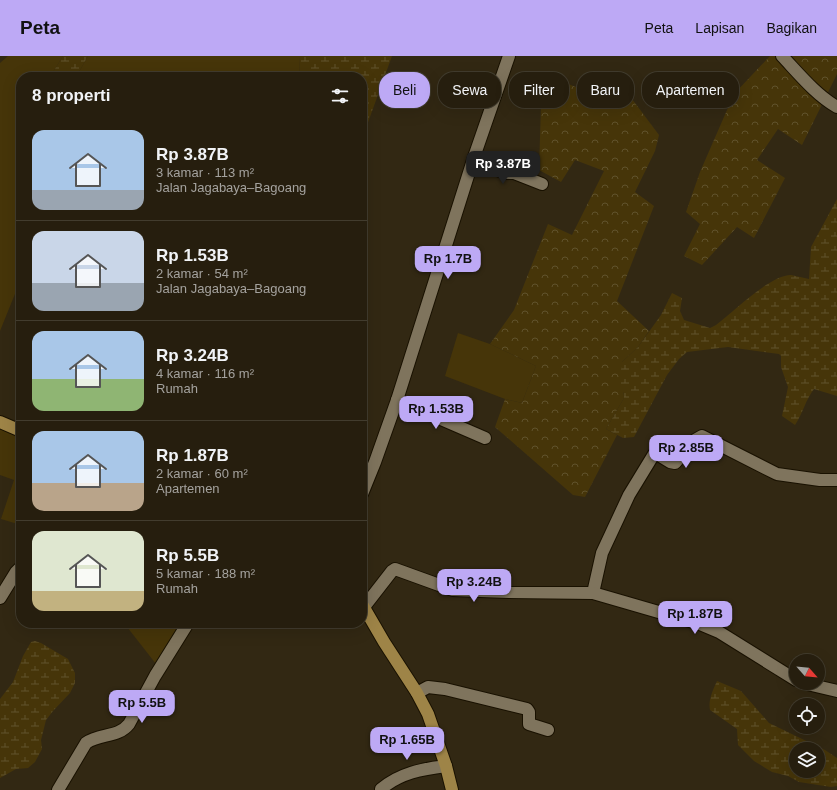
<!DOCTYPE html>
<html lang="id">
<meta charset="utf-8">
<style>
body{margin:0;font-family:Arial,sans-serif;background:#2e2717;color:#f1f3f6;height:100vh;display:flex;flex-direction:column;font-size:15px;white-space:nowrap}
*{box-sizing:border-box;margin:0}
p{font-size:13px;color:#a4a29e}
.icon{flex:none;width:22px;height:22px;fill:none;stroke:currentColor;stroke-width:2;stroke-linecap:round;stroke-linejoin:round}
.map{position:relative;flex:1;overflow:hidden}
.sheet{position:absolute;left:16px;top:16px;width:351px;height:556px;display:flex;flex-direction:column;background:#261e0e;border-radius:16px;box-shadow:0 4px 16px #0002,0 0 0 1px #423c2e}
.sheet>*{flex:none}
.banner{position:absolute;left:379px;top:16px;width:380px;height:36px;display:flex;gap:8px}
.needle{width:26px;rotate:117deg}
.tools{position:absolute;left:789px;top:598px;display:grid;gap:8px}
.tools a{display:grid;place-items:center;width:36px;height:36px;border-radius:50%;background:#261e0e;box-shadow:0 4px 16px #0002,0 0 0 1px #423c2e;font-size:20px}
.price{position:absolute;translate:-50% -34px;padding:0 9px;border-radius:8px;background:#bda9f5;color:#111;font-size:13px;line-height:26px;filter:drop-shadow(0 1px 2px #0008)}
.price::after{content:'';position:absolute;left:50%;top:24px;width:12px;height:9px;margin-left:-6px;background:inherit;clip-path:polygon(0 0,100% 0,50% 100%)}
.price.selected{background:#222;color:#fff}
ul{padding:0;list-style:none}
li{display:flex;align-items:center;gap:12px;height:100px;padding:0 16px}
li+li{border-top:1px solid #423c2e}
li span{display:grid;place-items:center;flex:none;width:112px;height:80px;border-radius:12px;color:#555}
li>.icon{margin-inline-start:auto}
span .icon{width:48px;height:48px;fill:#fffc;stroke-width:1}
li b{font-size:17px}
h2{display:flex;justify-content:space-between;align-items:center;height:48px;padding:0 16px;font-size:17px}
.pill{padding:0 14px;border-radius:16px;background:#261e0e;box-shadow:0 4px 16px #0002,0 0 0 1px #423c2e;font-size:14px;line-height:36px}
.pill.selected{background:#bda9f5;color:#111}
header{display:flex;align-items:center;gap:24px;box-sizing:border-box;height:56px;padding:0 20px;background:#bda9f5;color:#111}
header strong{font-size:19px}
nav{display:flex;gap:22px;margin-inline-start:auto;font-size:14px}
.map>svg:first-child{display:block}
</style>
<header>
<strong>Peta</strong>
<nav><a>Peta</a><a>Lapisan</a><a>Bagikan</a></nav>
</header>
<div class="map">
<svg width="837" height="734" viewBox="0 0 837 734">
<defs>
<pattern id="forest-crowns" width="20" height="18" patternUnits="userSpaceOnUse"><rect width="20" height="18" fill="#463509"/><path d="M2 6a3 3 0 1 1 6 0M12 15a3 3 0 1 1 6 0" fill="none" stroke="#60522c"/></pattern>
<pattern id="wetland-marsh" width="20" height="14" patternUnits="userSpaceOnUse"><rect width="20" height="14" fill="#463509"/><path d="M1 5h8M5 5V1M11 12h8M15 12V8" fill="none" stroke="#60522c"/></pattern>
</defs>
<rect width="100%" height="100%" fill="#322813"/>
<!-- grass -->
<g fill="#463509">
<path d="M8 0H63L50 21H21V223L0 275V7Z"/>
<path d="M88 0H299L300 21H76Z"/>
<path d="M458 277 490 288 536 310 522 347 505 343 445 320Z"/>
<path d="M0 368 21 376V469L1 463 14 424 0 419Z"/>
<path d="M124 567H186L156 608Z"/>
</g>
<!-- forest -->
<g fill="url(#forest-crowns)">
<path d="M770 0H837V18L802 89 778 73 757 104 785 122 754 182 737 171 702 209 684 200 700 168 686 156 700 116 734 38Z"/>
<path d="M553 22 586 35 617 23 659 79 655 95 635 136 654 150 617 245 649 275 638 291 622 306 624 342 606 373 617 379 585 441 573 439 495 371 505 343 522 347 536 310 490 288 514 254 548 168 572 179 604 115 575 104 561 126 539 114 541 49Z"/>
</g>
<!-- wetland -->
<g fill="url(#wetland-marsh)" fill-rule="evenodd">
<path d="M63 0H88L76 21H50Z"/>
<path d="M299 0H392L362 83V21H300Z"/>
<path d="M837 143V340L814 333C806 343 803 357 795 369L782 360 788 331 781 311V300L779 298 728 291 687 296 679 303 667 319 634 381 623 382 606 373 624 342V337L619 330 622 306 638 291 661 259 672 237 682 242 680 255 684 264 710 272 716 269C733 256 770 219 791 219 797 220 803 222 809 223L811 191Z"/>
<path d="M35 585 41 587 68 603 75 617V627L70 637 53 655 46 664 41 684 42 693 35 706 28 712 16 713 0 722V643L13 626 23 600 31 586Z"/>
<path d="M717 625 741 635 769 667 825 694 837 702V730L831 731 799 726 788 720 772 716 754 705 738 689 737 673 710 654C708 644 713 634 717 625ZM796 693H818V715H796Z"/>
</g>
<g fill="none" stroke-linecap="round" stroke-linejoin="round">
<!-- minor casing -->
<g stroke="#191100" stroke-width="14">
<g id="minor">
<path d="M782 0C799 18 816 39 837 51"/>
<path d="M473 104 505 117H514L542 128"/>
<path d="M397 344 485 382"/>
<path d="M362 438 375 406 397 344 473 104 509 0"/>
<path d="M593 537 602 497 629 439 654 398H657L670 406 675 407 695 384 702 380 777 418 820 424H837"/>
<path d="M0 542 16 516 21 511"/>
<path d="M364 551 392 515 395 513 453 534 509 536 593 537 700 568 719 576 796 624"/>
<path d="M803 627 837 635"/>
<path d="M417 637 428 631 445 633 527 653 529 656V668L548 674"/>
<path d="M381 733C400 717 422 713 446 710"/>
<path d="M58 734 86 687C100 677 118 682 129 668L155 620 188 567"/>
</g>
</g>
<!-- major casing -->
<g stroke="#191100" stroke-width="14">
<g id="major">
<path d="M0 366 21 375"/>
<path d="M362 548 384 586 417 637 428 658 446 710 452 734"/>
</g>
</g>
<!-- minor -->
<use href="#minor" stroke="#7f745d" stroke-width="12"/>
<!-- major -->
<use href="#major" stroke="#9e8447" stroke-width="12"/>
</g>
</svg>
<div class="tools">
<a><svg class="needle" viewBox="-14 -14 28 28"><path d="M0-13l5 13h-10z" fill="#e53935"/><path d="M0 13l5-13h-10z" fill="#a4a29e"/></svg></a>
<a><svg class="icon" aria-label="locate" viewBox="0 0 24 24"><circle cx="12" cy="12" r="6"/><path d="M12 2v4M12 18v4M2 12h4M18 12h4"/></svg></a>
<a><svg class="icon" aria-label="layers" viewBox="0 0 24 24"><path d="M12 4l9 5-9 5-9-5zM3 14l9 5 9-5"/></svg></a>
</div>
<b class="price selected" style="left:503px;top:129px">Rp 3.87B</b>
<b class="price" style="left:448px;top:224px">Rp 1.7B</b>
<b class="price" style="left:436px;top:374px">Rp 1.53B</b>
<b class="price" style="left:686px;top:413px">Rp 2.85B</b>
<b class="price" style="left:474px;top:547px">Rp 3.24B</b>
<b class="price" style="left:695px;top:579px">Rp 1.87B</b>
<b class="price" style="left:142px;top:668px">Rp 5.5B</b>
<b class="price" style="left:407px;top:705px">Rp 1.65B</b>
<div class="banner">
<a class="pill selected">Beli</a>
<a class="pill">Sewa</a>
<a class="pill">Filter</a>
<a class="pill">Baru</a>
<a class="pill">Apartemen</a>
</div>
<section class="sheet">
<h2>8 properti<svg class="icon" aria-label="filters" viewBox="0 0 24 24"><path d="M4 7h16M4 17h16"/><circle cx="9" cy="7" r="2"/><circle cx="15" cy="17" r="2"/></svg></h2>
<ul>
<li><span style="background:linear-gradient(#a9c7e8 75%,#9aa5b1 0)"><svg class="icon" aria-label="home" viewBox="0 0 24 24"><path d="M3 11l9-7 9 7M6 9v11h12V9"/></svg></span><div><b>Rp 3.87B</b><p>3 kamar · 113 m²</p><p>Jalan Jagabaya–Bagoang</p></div></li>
<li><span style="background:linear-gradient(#c9d6e8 65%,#9aa5b1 0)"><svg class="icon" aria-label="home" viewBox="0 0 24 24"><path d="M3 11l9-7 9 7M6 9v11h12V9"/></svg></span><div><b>Rp 1.53B</b><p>2 kamar · 54 m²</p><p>Jalan Jagabaya–Bagoang</p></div></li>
<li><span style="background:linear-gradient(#a9c7e8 60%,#8fb573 0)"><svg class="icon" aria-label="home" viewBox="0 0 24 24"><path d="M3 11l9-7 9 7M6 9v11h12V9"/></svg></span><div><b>Rp 3.24B</b><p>4 kamar · 116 m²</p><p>Rumah</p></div></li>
<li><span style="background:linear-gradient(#a9c7e8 65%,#b9a48a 0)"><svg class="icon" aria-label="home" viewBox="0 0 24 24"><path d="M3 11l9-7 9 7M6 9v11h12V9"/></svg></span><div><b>Rp 1.87B</b><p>2 kamar · 60 m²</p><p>Apartemen</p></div></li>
<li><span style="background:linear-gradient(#dfe7d0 75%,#c2b280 0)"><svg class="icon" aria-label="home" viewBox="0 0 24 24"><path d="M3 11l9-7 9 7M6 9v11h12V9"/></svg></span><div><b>Rp 5.5B</b><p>5 kamar · 188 m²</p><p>Rumah</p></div></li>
</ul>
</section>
</div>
